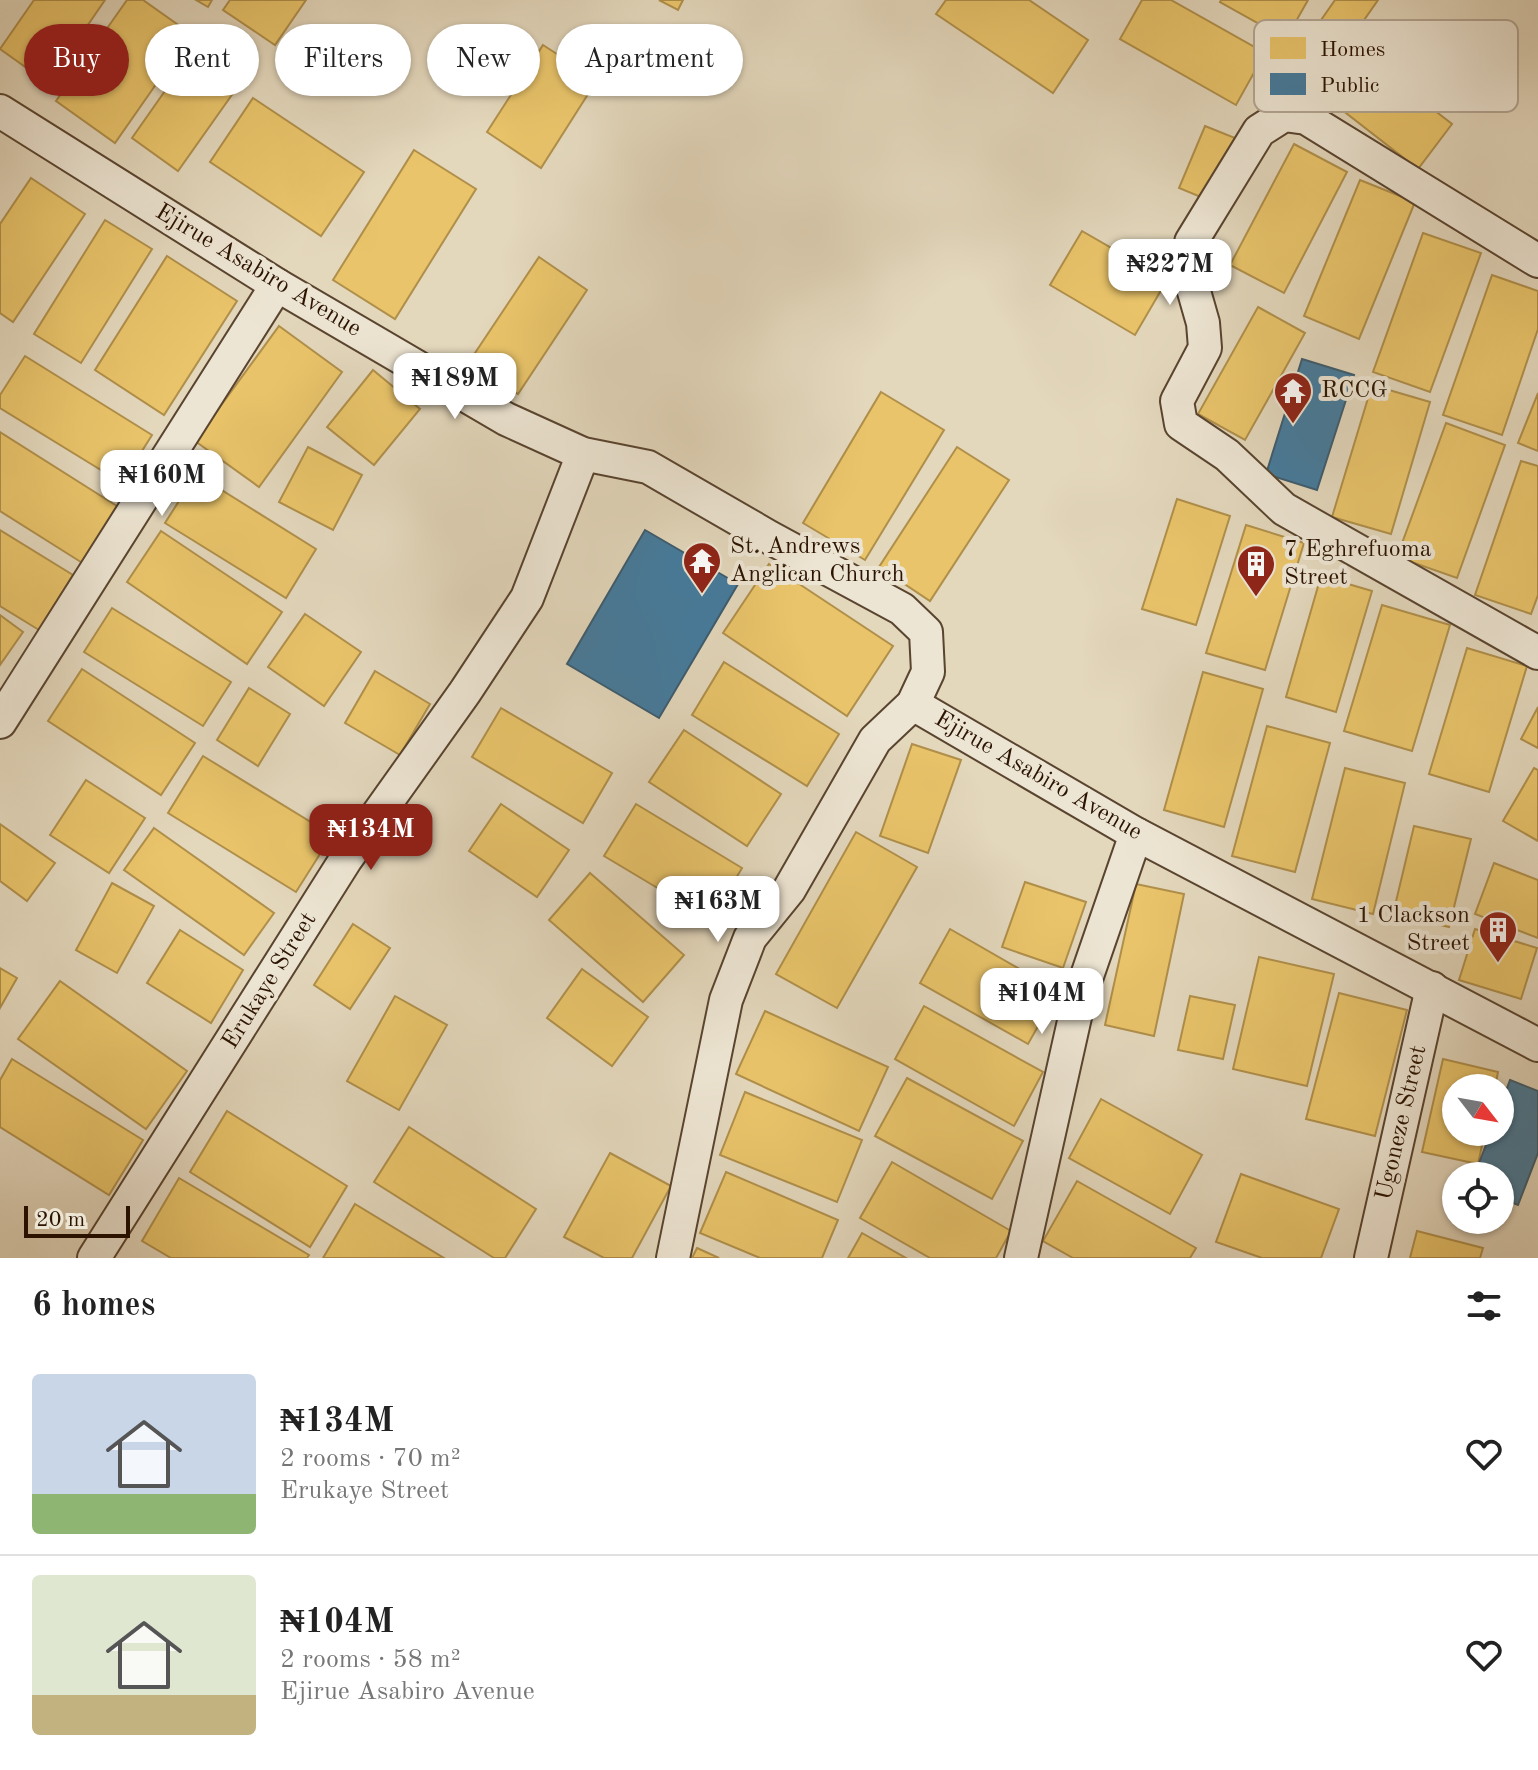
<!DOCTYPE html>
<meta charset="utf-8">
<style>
body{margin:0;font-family:"Old Standard TT",serif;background:#f2f2f2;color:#222;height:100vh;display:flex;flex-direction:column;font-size:30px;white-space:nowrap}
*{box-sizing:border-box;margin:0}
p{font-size:26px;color:#767676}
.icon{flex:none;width:44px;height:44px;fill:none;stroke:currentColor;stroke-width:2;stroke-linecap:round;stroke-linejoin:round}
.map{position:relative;height:1258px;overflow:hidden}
.panel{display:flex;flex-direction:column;background:#fff;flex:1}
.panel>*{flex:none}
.banner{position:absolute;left:24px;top:24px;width:800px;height:72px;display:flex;gap:16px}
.needle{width:52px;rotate:121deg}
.tools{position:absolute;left:1442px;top:1074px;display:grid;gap:16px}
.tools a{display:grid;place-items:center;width:72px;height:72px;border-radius:50%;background:#fff;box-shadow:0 2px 6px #0004;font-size:40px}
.scale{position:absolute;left:24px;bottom:20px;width:106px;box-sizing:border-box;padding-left:8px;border:4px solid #2b1300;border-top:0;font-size:22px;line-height:28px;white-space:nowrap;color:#2b1300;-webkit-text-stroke:6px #ede5d3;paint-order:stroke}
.price{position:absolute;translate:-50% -68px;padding:0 18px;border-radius:16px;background:#fff;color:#222;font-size:26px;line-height:52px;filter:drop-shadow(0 2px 4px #0008)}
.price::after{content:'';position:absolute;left:50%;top:48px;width:24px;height:18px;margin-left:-12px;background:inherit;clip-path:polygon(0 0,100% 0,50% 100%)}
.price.selected{background:#8f2418;color:#fff}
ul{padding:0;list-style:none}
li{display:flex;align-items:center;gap:24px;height:200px;padding:0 32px}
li+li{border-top:2px solid #e0e0e0}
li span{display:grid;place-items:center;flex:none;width:224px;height:160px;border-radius:8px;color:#555}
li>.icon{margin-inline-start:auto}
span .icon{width:96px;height:96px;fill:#fffc;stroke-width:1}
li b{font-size:34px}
h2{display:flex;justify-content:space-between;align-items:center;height:96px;padding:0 32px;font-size:34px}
.chip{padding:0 28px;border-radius:36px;background:#fff;box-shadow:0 2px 6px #0004;font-size:28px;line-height:72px}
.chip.selected{background:#8f2418;color:#fff}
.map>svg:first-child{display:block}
</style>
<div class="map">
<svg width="1538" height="1258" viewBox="0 0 1538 1258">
<rect width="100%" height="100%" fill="#e3d7bc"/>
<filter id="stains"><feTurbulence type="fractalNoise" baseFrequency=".0025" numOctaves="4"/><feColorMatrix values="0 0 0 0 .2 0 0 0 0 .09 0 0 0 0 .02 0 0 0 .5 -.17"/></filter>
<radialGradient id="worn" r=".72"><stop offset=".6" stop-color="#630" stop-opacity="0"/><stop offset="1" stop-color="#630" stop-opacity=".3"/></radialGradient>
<!-- homes -->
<g fill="#e9c46a" stroke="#b08f4a" stroke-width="2">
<path d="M34 0H105L48 83 0 49Z"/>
<path d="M127 0H143L191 34 115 143 56 101Z"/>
<path d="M196 0H212L208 7Z"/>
<path d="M230 0H306L275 45 223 10Z"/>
<path d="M659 0H683L678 10Z"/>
<path d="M946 0H1029L1088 40 1053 93 936 14Z"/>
<path d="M1142 0H1171L1265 53 1236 105 1120 39Z"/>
<path d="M1221 0H1308L1286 39 1220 2Z"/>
<path d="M1335 0H1378L1348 43 1319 23Z"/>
<path d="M207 31 253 65 178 171 132 138Z"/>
<path d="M543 45 597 80 541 168 487 132Z"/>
<path d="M1371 61 1452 124 1418 169 1337 106Z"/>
<path d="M253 98 364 172 321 236 210 162Z"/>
<path d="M1205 126 1235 138 1208 200 1179 188Z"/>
<path d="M1294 144 1347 172 1284 293 1230 265Z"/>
<path d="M414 150 476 189 395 319 333 280Z"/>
<path d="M31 178 85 214 13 322 0 313V224Z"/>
<path d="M1360 180 1415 202 1359 339 1304 316Z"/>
<path d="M105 220 152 249 81 363 34 334Z"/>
<path d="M1082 231 1167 280 1135 335 1050 285Z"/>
<path d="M1423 233 1481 253 1430 392 1373 372Z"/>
<path d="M167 256 237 301 164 415 95 370Z"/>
<path d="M539 257 587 290 518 394 469 362Z"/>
<path d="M1492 275 1538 291V329L1502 435 1443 415Z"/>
<path d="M1258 307 1305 333 1245 440 1198 414Z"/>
<path d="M279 326 342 372 259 487 195 441Z"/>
<path d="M25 356 152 435 122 483 0 408V395Z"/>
<path d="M373 370 420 409 374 465 327 427Z"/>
<path d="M1372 385 1430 402 1391 534 1332 517Z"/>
<path d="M881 392 944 430 865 560 803 523Z"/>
<path d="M1538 393V451L1518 443Z"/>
<path d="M1446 423 1505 445 1457 578 1397 557Z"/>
<path d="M0 432 120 508 84 564 0 511Z"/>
<path d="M308 447 362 475 333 530 279 502Z"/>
<path d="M957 447 1009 480 930 601 879 567Z"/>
<path d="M1521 461 1538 466V595L1531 614 1475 595Z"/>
<path d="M196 474 316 549 286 598 165 523Z"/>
<path d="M1177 499 1230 516 1196 625 1142 609Z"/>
<path d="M1246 525 1304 543 1265 670 1206 653Z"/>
<path d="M0 530 73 575 39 630 0 606Z"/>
<path d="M161 531 282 612 247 664 127 582Z"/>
<path d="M769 564 893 646 847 716 723 633Z"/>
<path d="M1321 576 1372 591 1336 712 1286 697Z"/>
<path d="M1382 605 1450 625 1412 751 1344 731Z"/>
<path d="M112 608 231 682 203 726 84 652Z"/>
<path d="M305 614 361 652 324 706 268 667Z"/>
<path d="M0 615 23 632 0 665Z"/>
<path d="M1467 648 1527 666 1489 792 1429 774Z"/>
<path d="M724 662 839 734 807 786 692 715Z"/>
<path d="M82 669 195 743 161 795 48 721Z"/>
<path d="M375 671 430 704 400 755 345 723Z"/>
<path d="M1203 672 1263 689 1224 827 1164 810Z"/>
<path d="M249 688 290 714 258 766 217 740Z"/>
<path d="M1538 707V748L1521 739Z"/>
<path d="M501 708 612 773 583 823 472 757Z"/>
<path d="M1267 726 1330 743 1295 872 1232 856Z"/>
<path d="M684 730 781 794 747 846 649 782Z"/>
<path d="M912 744 961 760 928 853 880 836Z"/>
<path d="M203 756 332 835 296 892 168 813Z"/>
<path d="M1345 768 1405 783 1373 914 1312 899Z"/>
<path d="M1534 768 1538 770V841L1503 821Z"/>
<path d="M86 780 145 818 109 873 50 835Z"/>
<path d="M501 804 569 850 537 897 469 851Z"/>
<path d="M636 804 742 868 711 920 604 856Z"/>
<path d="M0 824 55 863 27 901 0 881Z"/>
<path d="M1414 826 1471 839 1449 927 1393 914Z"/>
<path d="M154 828 274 913 244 955 124 870Z"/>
<path d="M856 832 917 867 837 1008 776 974Z"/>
<path d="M1494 863 1538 880V938L1475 914Z"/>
<path d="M590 873 684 955 643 1002 549 920Z"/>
<path d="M1025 882 1086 902 1063 968 1002 947Z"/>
<path d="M112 883 154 906 117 973 76 950Z"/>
<path d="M1136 884 1184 894 1154 1036 1105 1025Z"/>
<path d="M353 924 390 948 350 1009 314 985Z"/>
<path d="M950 929 1058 991 1028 1044 920 983Z"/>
<path d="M1475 929 1537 948 1521 999 1459 980Z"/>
<path d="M180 930 243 970 211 1023 147 983Z"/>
<path d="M1259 957 1334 974 1307 1086 1233 1069Z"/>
<path d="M0 968 17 978 0 1008Z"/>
<path d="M582 969 648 1017 612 1066 547 1018Z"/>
<path d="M60 981 187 1071 146 1129 18 1039Z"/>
<path d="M1339 993 1407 1010 1375 1136 1306 1119Z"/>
<path d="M395 996 447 1025 399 1110 347 1081Z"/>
<path d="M1190 996 1235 1005 1223 1059 1178 1050Z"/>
<path d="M924 1006 1043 1072 1014 1126 895 1059Z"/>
<path d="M765 1011 888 1067 859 1131 736 1074Z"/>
<path d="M12 1059 143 1140 109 1195 0 1127V1080Z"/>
<path d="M1443 1059 1498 1072 1495 1088H1456V1132H1485L1478 1164 1422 1152Z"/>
<path d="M907 1078 1023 1141 992 1199 875 1136Z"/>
<path d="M745 1092 862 1140 837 1202 720 1155Z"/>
<path d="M1101 1099 1202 1155 1170 1214 1069 1158Z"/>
<path d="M227 1111 347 1186 310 1247 190 1172Z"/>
<path d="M409 1127 536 1209 505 1258H494L374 1182Z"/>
<path d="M610 1153 671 1186 632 1258H604L564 1237Z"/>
<path d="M892 1162 1011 1231 996 1258H930L860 1218Z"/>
<path d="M726 1172 838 1220 822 1258H760L700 1233Z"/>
<path d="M1241 1174 1339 1209 1321 1258H1262L1216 1242Z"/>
<path d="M179 1178 309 1255 307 1258H171L142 1241Z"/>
<path d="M1077 1181 1196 1248 1190 1258H1073L1043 1241Z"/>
<path d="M355 1204 444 1258H323Z"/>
<path d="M1417 1231 1483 1248 1480 1258H1410Z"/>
<path d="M862 1233 906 1258H848Z"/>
<path d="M697 1248 719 1258H692Z"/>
</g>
<!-- public -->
<g fill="#457b9d" stroke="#3d5c6e" stroke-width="2">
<path d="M1302 359 1354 375 1317 490 1266 474Z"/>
<path d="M645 530 738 584 659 718 567 664Z"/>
<path d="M1510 1080 1538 1091V1153L1518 1205 1500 1198V1176H1474L1491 1132H1500V1107Z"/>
</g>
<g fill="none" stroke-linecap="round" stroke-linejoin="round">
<!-- street casing -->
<g stroke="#59442f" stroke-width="36">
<g id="street">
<path d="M0 111 277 285 506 419 583 454 648 467 769 537 902 609 926 632 928 672 913 704 875 740 789 890 750 938 726 1000 673 1258"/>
<path d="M1538 261 1306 118 1284 115 1259 131 1191 242 1189 274 1203 323 1205 348 1177 401 1181 424 1227 455 1284 509 1538 653"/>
<path d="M913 704 1136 834 1538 1045"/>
<path d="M0 722 277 285"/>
<path d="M94 1258 346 859 465 692 527 598 583 454"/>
<path d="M1021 1258 1079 999 1136 834"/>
<path d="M1371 1258 1432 988"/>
</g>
</g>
<!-- street -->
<use href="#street" stroke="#ede5d3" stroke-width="32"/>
</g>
<!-- icons -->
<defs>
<g id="temple-pin" transform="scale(2)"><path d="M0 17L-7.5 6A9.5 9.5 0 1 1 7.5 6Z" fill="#8f2418" stroke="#ede5d3"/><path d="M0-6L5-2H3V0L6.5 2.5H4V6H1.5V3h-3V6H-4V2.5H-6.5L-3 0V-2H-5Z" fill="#fff"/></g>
<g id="building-pin" transform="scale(2)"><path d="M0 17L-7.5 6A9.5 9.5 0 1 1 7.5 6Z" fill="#8f2418" stroke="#ede5d3"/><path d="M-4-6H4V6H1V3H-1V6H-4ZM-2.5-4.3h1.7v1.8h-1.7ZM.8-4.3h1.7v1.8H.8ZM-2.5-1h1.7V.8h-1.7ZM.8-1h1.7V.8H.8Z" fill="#fff"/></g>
</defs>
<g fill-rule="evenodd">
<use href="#temple-pin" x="1293" y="391"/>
<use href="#temple-pin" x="702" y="561"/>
<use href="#building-pin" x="1256" y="564"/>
<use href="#building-pin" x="1498" y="930"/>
</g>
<g text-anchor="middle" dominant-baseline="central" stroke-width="8" stroke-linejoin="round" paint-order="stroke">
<!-- street labels -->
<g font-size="24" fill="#2b1300" stroke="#ede5d3">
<text transform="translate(258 271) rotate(31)">Ejirue Asabiro Avenue</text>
<text transform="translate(1038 776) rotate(30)">Ejirue Asabiro Avenue</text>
<text transform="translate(270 981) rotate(-58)">Erukaye Street</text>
<text transform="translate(1402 1123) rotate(-77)">Ugoneze Street</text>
</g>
<!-- poi labels -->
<g font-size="24" fill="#2b1300" stroke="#ede5d3" text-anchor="start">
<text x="1321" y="391">RCCG</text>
<text x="730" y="547">St. Andrews<tspan x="730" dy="28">Anglican Church</tspan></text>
<text x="1284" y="550">7 Eghrefuoma<tspan x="1284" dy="28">Street</tspan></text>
<text x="1470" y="916" text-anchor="end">1 Clackson<tspan x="1470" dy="28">Street</tspan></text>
</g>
</g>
<!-- legend -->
<rect x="1254" y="20" width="264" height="92" rx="12" fill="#ede5d3" stroke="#b3a694" stroke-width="2"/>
<rect x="1270" y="37" width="36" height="22" fill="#e9c46a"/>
<rect x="1270" y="73" width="36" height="22" fill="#457b9d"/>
<g font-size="22" fill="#2b1300">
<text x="1320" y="56">Homes</text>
<text x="1320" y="92">Public</text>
</g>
<rect width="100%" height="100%" filter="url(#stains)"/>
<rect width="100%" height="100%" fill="url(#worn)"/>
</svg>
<div class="tools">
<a><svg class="needle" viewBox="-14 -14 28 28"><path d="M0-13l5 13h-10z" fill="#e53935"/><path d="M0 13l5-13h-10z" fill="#767676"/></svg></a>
<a><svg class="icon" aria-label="locate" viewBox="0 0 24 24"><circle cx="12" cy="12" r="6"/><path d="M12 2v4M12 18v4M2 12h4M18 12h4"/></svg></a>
</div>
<div class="scale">20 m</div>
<b class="price" style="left:1170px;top:307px">₦227M</b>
<b class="price" style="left:455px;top:421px">₦189M</b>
<b class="price" style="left:162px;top:518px">₦160M</b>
<b class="price selected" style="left:371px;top:872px">₦134M</b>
<b class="price" style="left:718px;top:944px">₦163M</b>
<b class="price" style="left:1042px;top:1036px">₦104M</b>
<div class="banner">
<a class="chip selected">Buy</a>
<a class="chip">Rent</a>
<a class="chip">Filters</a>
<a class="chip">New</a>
<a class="chip">Apartment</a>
</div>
</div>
<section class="panel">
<h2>6 homes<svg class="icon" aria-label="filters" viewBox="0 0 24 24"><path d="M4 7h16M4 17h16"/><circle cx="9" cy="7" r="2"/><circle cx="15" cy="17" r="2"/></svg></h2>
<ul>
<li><span style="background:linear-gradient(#c9d6e8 75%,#8fb573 0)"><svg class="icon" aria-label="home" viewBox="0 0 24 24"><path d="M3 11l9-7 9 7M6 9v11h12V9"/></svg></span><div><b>₦134M</b><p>2 rooms · 70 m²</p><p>Erukaye Street</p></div><svg class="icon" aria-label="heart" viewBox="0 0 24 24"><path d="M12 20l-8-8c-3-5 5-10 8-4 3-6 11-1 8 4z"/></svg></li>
<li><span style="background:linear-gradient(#dfe7d0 75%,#c2b280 0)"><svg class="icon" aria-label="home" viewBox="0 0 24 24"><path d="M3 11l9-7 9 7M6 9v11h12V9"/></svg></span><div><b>₦104M</b><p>2 rooms · 58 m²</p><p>Ejirue Asabiro Avenue</p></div><svg class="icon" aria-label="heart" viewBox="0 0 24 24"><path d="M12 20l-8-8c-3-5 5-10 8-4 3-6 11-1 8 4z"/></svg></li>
</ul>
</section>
